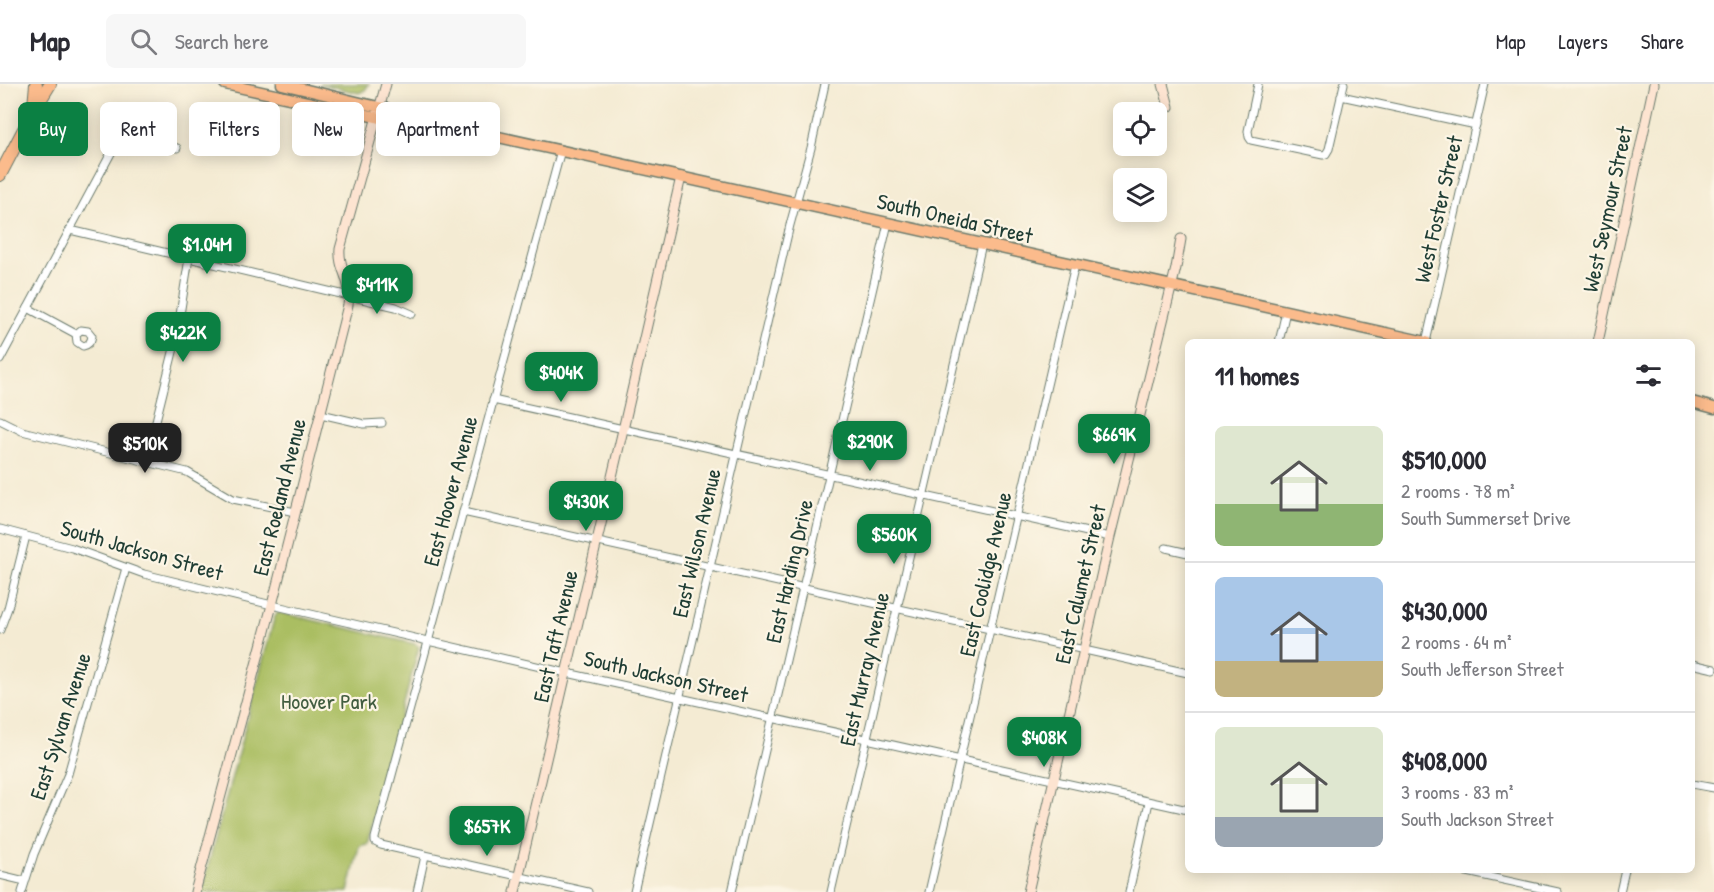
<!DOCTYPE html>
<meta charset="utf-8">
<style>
body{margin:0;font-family:"Patrick Hand",sans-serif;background:#f7f7f7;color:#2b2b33;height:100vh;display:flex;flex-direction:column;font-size:22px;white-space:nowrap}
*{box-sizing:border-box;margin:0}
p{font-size:20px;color:#7c7c81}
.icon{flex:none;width:33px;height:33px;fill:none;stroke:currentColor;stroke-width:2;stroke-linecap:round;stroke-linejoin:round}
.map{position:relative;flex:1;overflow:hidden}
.sheet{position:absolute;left:1185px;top:255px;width:510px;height:534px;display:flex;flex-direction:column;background:#fff;border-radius:9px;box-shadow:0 3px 15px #0003}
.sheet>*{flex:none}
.top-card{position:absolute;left:18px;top:18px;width:570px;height:54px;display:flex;gap:12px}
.controls{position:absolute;left:1113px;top:18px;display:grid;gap:12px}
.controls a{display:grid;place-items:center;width:54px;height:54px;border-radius:9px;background:#fff;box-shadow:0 3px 15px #0003;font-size:30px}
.price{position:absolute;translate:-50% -51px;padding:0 14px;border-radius:12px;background:#0b8043;color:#fff;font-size:20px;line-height:39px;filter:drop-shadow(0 2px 3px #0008)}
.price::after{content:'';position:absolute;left:50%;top:36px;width:18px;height:14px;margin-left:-9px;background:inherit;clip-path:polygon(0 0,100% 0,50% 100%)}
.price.on{background:#222;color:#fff}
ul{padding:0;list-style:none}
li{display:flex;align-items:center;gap:18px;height:150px;padding:0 30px}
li+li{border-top:2px solid #e1e1e2}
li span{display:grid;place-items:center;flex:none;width:168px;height:120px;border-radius:9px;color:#555}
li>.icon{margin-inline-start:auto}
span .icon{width:72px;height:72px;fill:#fffc;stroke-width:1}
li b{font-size:26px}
h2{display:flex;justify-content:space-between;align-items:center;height:72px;padding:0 30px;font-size:26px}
.pill{padding:0 21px;border-radius:9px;background:#fff;box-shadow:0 3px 15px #0003;font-size:21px;line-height:54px}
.pill.on{background:#0b8043;color:#fff}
header{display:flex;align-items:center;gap:36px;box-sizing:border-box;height:84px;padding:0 30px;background:#fff;border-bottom:2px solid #e1e1e2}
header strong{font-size:28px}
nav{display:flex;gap:33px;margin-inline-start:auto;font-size:21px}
.search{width:420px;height:54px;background:#f7f7f7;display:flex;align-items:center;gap:15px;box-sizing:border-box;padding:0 21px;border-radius:9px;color:#7c7c81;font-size:22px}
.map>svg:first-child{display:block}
</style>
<header>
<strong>Map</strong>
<div class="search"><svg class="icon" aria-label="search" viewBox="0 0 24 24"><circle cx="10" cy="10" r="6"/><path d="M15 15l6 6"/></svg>Search here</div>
<nav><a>Map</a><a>Layers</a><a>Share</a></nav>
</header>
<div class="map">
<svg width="1714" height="808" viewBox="0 0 1714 808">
<rect width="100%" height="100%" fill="#fcf5e5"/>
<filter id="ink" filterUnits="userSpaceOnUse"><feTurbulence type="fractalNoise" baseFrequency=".0167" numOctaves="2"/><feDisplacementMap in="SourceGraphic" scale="12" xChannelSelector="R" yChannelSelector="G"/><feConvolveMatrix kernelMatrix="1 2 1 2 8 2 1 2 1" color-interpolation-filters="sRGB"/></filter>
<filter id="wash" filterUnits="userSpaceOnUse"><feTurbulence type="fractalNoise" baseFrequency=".008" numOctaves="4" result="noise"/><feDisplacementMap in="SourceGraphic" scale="24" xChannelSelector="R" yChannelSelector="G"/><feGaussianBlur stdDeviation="1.35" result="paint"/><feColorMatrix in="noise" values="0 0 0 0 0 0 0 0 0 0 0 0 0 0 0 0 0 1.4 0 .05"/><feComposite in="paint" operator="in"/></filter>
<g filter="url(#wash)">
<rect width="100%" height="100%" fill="#f4ebd3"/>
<!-- green -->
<g fill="#aabe62" stroke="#647e4b" stroke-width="1.5">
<path d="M320 0H369L365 6 359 9Z"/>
<path d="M277 529H282L415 560 419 563 367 760 359 762 348 808H201L274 535Z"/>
</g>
</g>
<g filter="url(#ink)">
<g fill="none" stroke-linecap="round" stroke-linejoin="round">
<!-- street casing -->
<g stroke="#6a7a6c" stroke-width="9">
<g id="street">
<path d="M1258 0 1248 47 1249 53 1251 56 1323 71 1326 70 1329 65 1344 0"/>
<path d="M1341 12 1476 41"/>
<path d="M561 66 375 754V758L381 761 588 808"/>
<path d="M70 146 396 223 412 230"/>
<path d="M28 224 76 250 77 258 83 262C89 261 91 258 92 252L88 247 81 246 76 250"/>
<path d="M1279 258 1286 227"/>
<path d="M1426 258 1485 0"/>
<path d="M0 276 117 58 122 54 128 53 177 64"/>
<path d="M493 316 1110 453"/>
<path d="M321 330 364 340 382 339"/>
<path d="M0 336 22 347 187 388 233 415 295 428"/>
<path d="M146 377 176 256 189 174"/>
<path d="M463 428 1188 589"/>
<path d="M0 445 72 464 144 490 272 521 558 587 1188 726"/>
<path d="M1166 464 1188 469"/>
<path d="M0 546 8 524 26 452"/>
<path d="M1692 580 1714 585"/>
<path d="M1692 700 1714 704"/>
<path d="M1458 786 1558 808"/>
<path d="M0 791 25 797"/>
<path d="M22 808 34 770 68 690 126 484"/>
<path d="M417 808 425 772"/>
<path d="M634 808 790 141 811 64 825 0"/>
<path d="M732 808 888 139"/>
<path d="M831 808 982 160"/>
<path d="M929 808 1075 181"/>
<path d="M1129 808 1149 718"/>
<path d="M1620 808 1625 786"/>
</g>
</g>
<!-- secondary casing -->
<g stroke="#6a7a6c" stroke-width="11">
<g id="secondary">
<path d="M1163 0 1169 23"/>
<path d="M1598 258 1654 0"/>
<path d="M195 808 272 521 348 221C353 195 338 187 340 165L386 0"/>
<path d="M515 808 625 337 681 93"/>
<path d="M1028 808 1110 453 1176 184 1181 155"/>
</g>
</g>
<!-- primary casing -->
<g stroke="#6a7a6c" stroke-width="13">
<g id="primary">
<path d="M225 0 450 49 469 48"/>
<path d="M282 0 365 20 452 39 476 48 1426 258"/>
<path d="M1692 318 1714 324"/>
</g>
</g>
<!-- highway casing -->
<g stroke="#6a7a6c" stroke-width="14">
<g id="highway">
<path d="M34 22 36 0"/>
<path d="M0 91 34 26 50 0"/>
</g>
</g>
<!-- street -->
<use href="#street" stroke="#fff" stroke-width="7"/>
<!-- secondary -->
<use href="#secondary" stroke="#fde4d1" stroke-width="9"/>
<!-- primary -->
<use href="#primary" stroke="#fbbb8c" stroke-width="10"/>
<!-- highway -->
<use href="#highway" stroke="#fbbb8c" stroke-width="12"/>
</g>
</g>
<g text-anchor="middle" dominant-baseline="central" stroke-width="4.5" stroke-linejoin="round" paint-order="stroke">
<!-- street labels -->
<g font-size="22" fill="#1f3d34" stroke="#fcf5e5">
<text transform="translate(1438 125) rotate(-77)">West Foster Street</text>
<text transform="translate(1607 125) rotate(-78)">West Seymour Street</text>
<text transform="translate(955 134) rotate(13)">South Oneida Street</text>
<text transform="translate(450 407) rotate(-75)">East Hoover Avenue</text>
<text transform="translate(279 413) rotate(-76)">East Roeland Avenue</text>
<text transform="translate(696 459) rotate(-77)">East Wilson Avenue</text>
<text transform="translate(142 466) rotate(16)">South Jackson Street</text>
<text transform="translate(789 487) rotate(-77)">East Harding Drive</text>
<text transform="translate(985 490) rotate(-77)">East Coolidge Avenue</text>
<text transform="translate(1080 500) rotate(-77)">East Calumet Street</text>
<text transform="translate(555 552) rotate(-77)">East Taft Avenue</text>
<text transform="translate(864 585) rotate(-77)">East Murray Avenue</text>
<text transform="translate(666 592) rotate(13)">South Jackson Street</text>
<text transform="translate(60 642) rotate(-72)">East Sylvan Avenue</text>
</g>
<!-- park labels -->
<g font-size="22" fill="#425d40" stroke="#fcf5e5">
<text x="329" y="617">Hoover Park</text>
</g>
</g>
</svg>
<div class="controls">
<a><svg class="icon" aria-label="locate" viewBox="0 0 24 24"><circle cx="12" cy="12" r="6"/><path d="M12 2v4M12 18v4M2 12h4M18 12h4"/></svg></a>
<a><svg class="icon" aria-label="layers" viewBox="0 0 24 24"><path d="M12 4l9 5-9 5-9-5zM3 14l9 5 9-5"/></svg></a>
</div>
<b class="price" style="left:207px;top:191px">$1.04M</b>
<b class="price" style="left:377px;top:231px">$411K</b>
<b class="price" style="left:183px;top:279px">$422K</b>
<b class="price" style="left:561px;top:319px">$404K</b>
<b class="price" style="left:1114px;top:381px">$669K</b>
<b class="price" style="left:870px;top:388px">$290K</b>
<b class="price on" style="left:145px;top:390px">$510K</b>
<b class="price" style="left:586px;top:448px">$430K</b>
<b class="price" style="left:894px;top:481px">$560K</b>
<b class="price" style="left:1044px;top:684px">$408K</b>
<b class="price" style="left:487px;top:773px">$657K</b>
<div class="top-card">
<a class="pill on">Buy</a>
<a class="pill">Rent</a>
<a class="pill">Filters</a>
<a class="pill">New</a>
<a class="pill">Apartment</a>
</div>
<section class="sheet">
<h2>11 homes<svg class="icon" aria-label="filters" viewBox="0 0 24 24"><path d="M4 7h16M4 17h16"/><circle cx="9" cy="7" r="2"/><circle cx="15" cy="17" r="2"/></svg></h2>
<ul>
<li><span style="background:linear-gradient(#dfe7d0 65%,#8fb573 0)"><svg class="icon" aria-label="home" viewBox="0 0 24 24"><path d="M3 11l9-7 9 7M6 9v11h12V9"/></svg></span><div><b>$510,000</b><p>2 rooms · 78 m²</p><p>South Summerset Drive</p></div></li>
<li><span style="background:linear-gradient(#a9c7e8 70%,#c2b280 0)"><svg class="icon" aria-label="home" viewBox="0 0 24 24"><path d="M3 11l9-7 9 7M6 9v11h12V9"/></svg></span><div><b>$430,000</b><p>2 rooms · 64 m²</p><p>South Jefferson Street</p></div></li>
<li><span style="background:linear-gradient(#dfe7d0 75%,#9aa5b1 0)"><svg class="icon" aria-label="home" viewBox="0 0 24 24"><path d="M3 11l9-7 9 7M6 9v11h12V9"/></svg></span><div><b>$408,000</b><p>3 rooms · 83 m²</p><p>South Jackson Street</p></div></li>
</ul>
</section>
</div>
